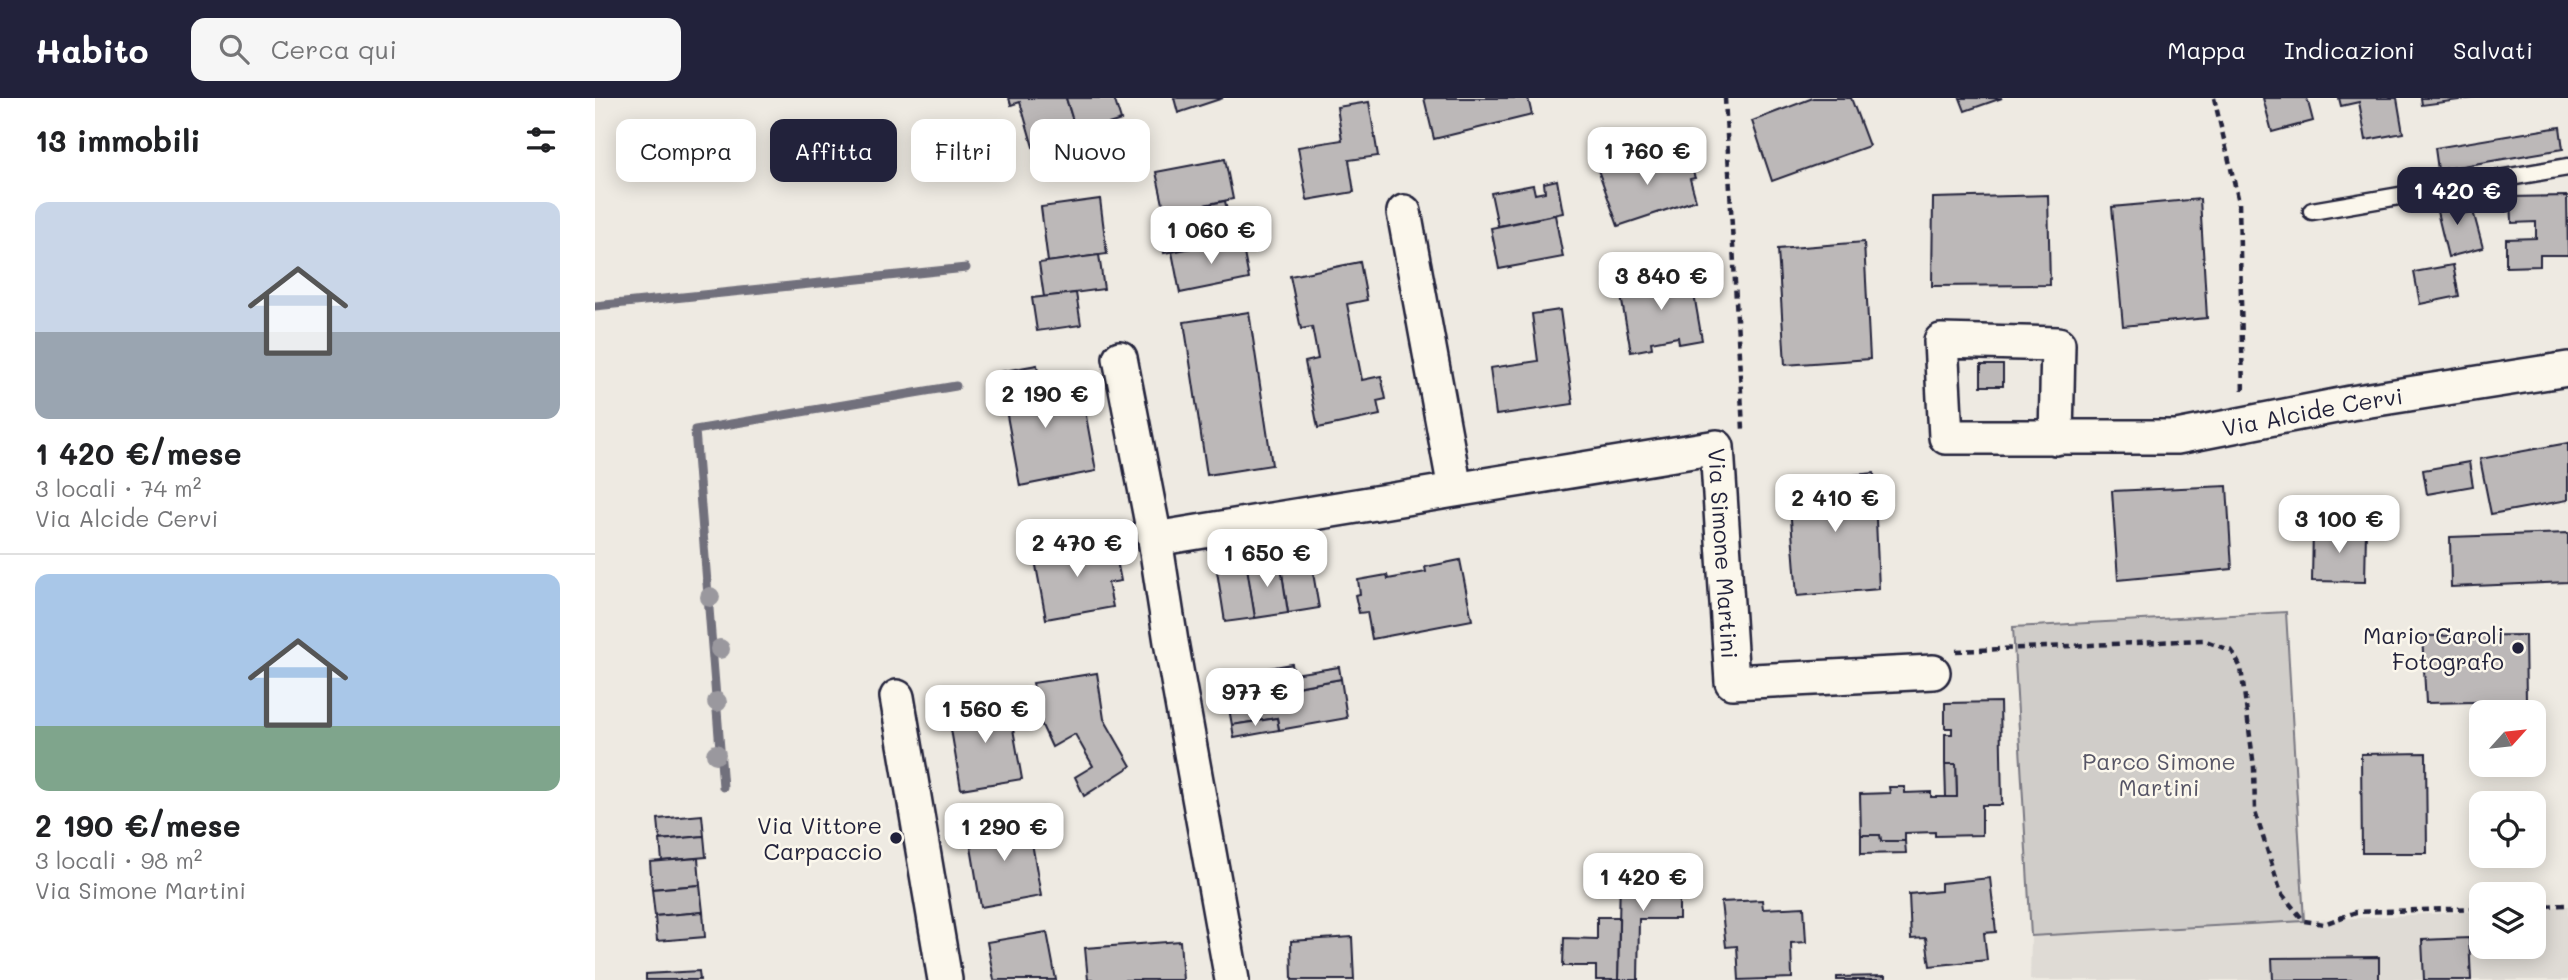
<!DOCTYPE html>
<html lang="it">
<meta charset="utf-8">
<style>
body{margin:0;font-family:Mali,sans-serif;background:#f6f6f6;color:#202124;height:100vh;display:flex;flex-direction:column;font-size:26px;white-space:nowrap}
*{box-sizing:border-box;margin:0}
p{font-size:23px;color:#757577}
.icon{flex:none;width:38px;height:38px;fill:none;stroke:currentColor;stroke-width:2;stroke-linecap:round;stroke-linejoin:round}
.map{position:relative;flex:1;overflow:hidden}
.sheet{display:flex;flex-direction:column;background:#fff;width:595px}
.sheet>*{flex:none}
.hud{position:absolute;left:21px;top:21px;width:665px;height:63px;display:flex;gap:14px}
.needle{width:46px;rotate:63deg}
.controls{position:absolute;left:1874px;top:602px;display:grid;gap:14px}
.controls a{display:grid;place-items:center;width:77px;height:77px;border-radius:14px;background:#fff;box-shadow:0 4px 18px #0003;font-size:35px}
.price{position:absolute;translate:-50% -60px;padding:0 16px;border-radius:14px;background:#fff;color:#222;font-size:23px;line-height:46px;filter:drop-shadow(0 2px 4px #0008)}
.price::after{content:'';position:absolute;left:50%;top:42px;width:21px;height:16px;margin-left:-10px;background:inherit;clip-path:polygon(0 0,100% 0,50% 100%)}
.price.current{background:#22223b;color:#fff}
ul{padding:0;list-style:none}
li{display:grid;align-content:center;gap:14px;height:371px;padding:0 35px}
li+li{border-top:2px solid #e0e0e0}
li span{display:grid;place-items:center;height:217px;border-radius:14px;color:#555}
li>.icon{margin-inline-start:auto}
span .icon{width:126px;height:126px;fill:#fffc;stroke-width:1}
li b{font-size:30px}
h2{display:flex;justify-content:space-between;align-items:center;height:84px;padding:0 35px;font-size:30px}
.chip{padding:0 24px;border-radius:14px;background:#fff;box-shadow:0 4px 18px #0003;font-size:24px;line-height:63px}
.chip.current{background:#22223b;color:#fff}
header{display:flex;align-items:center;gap:42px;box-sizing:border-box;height:98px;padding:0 35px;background:#22223b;color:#fff}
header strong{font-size:33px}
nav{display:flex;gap:38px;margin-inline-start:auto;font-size:24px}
.search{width:490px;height:63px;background:#f6f6f6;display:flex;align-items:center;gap:18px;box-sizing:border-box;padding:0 24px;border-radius:14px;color:#757577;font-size:26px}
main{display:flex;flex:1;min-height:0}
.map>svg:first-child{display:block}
</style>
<header>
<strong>Habito</strong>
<div class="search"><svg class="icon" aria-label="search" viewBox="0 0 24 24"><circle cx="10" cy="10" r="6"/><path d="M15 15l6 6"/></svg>Cerca qui</div>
<nav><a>Mappa</a><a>Indicazioni</a><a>Salvati</a></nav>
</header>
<main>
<section class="sheet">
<h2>13 immobili<svg class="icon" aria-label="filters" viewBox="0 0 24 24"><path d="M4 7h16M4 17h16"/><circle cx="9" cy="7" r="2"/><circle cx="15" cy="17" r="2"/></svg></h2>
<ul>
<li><span style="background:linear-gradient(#c9d6e8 60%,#9aa5b1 0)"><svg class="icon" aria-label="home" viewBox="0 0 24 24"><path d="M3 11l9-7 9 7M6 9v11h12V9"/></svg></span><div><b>1 420 €/mese</b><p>3 locali · 74 m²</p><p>Via Alcide Cervi</p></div></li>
<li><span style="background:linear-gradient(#a9c7e8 70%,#7fa58c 0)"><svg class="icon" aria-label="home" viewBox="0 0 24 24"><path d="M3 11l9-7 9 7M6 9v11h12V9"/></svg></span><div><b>2 190 €/mese</b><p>3 locali · 98 m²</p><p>Via Simone Martini</p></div></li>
</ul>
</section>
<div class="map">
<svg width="1973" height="882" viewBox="0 0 1973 882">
<rect width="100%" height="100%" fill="#eeeae2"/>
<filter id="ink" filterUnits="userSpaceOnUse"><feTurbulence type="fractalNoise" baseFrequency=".0143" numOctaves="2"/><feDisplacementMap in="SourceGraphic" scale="14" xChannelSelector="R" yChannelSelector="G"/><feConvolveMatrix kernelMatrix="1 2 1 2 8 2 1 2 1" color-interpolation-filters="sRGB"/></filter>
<g filter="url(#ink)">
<!-- built -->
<path fill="#dfdbd5" d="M1973 808V882H1435L1436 838 1886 813V849H1939V810Z"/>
<!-- green -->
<path fill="#d0cdc9" stroke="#797882" stroke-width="2" d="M1691 514 1709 823 1436 838 1418 529Z"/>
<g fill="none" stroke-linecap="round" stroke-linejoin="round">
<!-- stream -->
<g stroke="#716f7c" stroke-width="9">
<path d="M0 208 371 170"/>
<path d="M128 689 100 332 361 288"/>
</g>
</g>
<!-- building -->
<g fill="#bcb8b8" stroke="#22223b" stroke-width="2">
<path d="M414 0H471L482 36 438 49 425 4 416 7Z"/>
<path d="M471 0H519L526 22 482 36Z"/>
<path d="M579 0H628L583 15Z"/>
<path d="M829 0H933L937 17 839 41Z"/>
<path d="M1218 0H1256L1274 48 1177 83 1157 23Z"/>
<path d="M1365 0H1407L1370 13Z"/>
<path d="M1668 0H1712L1718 23 1677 34Z"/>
<path d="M1744 0H1802L1808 35 1771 42 1764 4 1746 8Z"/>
<path d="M1826 0H1879L1827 7Z"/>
<path d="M774 4 783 58 754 62 759 94 712 102 703 49 747 42 742 9Z"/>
<path d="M1965 29 1968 51 1843 72 1840 50Z"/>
<path d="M1092 57 1100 80 1095 81 1101 102 1023 128 1002 69 1028 60 1032 71 1073 58 1075 63Z"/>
<path d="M630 61 638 101 570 115 561 74Z"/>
<path d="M962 82 968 115 903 128 896 95 938 87 940 96 950 94 949 85Z"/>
<path d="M1862 95 1867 116 1878 113 1888 150 1853 159 1839 101Z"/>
<path d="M1453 97 1455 187 1337 188 1338 100Z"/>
<path d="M1972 98 1973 157H1945V168L1911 169V141L1941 140V124L1917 125 1916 99Z"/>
<path d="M505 101 512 156 453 164 446 109Z"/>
<path d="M1605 101 1612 220 1528 228 1517 109Z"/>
<path d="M630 103 638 142 569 155 561 117Z"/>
<path d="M960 117 968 159 904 171 896 130Z"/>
<path d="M646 140 654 181 585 195 577 154Z"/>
<path d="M1269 144 1275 261 1190 267 1183 151Z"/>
<path d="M504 157 509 191 449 199 444 165Z"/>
<path d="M765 164 772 202 752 206 767 282 786 278 791 301 782 303 785 317 723 330 710 264 723 261 717 229 706 231 695 178Z"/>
<path d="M1858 167 1864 198 1825 206 1819 174Z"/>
<path d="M1075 172 1079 189 1097 185 1107 242 1084 246 1083 239 1056 244 1057 250 1036 254 1026 198 1046 195 1043 178Z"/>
<path d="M481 195 486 227 442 233 437 200Z"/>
<path d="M965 212 978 306 901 317 895 270 943 263 937 216Z"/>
<path d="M654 214 677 367 612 377 589 224Z"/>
<path d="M442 267 448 303 487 296 501 373 425 388 404 274Z"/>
<rect x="1386" y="267" width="22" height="21"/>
<path d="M1973 345V402L1896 416 1885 361Z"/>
<path d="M1874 364 1878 388 1832 396 1828 372Z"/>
<path d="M1279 375 1284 491 1202 498 1193 383Z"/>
<path d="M1632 388 1637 471 1523 482 1517 393Z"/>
<path d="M1718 430 1771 432 1770 484 1717 483Z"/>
<path d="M1973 435V484L1856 489 1855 439Z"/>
<path d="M518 442 526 483 513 485 518 509 451 521 439 457Z"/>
<path d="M702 453 703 459 715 457 724 510 693 515 684 457Z"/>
<path d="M685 462 693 515 660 520 651 467Z"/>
<path d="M865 462 877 522 777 541 772 514 764 515 760 497 765 496 763 482 792 477 793 481 831 474 830 469Z"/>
<path d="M651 463 660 520 630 524 622 473 634 471 633 466Z"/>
<path d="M1930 537 1931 603 1831 605 1827 538Z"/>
<path d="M697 566 701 589 746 581 752 620 684 632 682 620 637 627 628 578Z"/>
<path d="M744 569 746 581 701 589 699 576Z"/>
<path d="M502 575 509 621 536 668 489 698 480 679 498 668 480 636 457 649 444 621 438 585Z"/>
<path d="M413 603 427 681 366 691 353 613Z"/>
<path d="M1405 604 1407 707H1387V737L1340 738V734L1310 735V743H1286L1285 737H1266L1265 696 1295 695 1294 689H1310V695L1336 694V699H1362L1361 666H1350V636H1357V630H1350V605Z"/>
<path d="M682 620 684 632 639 640 637 627Z"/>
<path d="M1831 655 1832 755H1767L1766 656Z"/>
<path d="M1350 666H1361L1362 699H1351Z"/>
<path d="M107 717 109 738 65 742 63 721Z"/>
<path d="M433 721 446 798 386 809 373 731Z"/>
<path d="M1266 737H1285L1286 743H1310L1311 755 1266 756Z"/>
<path d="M109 738 111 759 67 763 65 742Z"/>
<path d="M103 760 105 787 57 791 55 764Z"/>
<path d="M1025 776H1084V821H1044L1043 882H1023Z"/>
<path d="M1395 780 1401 834 1389 835 1392 862 1335 868 1331 840 1316 841 1314 796 1346 793V785Z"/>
<path d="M105 787 108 814 60 818 57 791Z"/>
<path d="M1167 802 1168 811 1209 809 1211 844 1196 845 1197 880 1144 882 1142 848 1131 849 1126 804Z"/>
<path d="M108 814 110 839 62 843 60 818Z"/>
<path d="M1002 819H1024L1023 882H1001V868H968L969 840 1002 841Z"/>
<path d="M452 834 461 882H399L392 844Z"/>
<path d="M757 839 759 882H697L696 843Z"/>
<path d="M1874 840 1876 882H1829L1827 842Z"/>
<path d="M585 843 588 882H493L490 850Z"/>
<path d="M1784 859V882H1678L1677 860Z"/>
<path d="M104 873 105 882H51V876Z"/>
<path d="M1290 878V882H1242V879Z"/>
</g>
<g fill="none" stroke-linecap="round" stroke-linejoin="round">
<!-- service casing -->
<g stroke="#22223b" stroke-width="21">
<path id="service" d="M1717 113 1973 69"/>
</g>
<!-- minor casing -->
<g stroke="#22223b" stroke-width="38">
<g id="minor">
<path d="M809 114 860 391"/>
<path d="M525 260 560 441 576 544 637 882"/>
<path id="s1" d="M1461 340 1463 246 1346 243 1351 339H1582L1756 305 1973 271"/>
<path id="s2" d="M560 441 1122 349 1137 584 1338 574"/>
<path d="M302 599 350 882"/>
</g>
</g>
<!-- path -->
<g stroke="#22223b" stroke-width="4.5" stroke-dasharray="7 5" stroke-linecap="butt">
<path d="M1130 0 1148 331"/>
<path d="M1619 0 1644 104 1648 297"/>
<path d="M1361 553 1608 542 1637 553 1646 570 1659 669 1660 714 1686 795 1709 823 1729 826 1761 814 1886 810"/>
<path d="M1939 808 1973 807"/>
</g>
<!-- service -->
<use href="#service" stroke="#fbf7ec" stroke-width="16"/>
<!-- minor -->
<use href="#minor" stroke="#fbf7ec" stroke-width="33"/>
</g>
<!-- trees -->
<g fill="#9a989e">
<circle cx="115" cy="499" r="10"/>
<circle cx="125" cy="551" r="10"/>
<circle cx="122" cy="604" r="10"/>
<circle cx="121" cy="656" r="10"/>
</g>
</g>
<!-- markers -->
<g fill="#22223b" stroke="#fbf7ec" stroke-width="2.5">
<circle cx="1923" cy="550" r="7"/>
<circle cx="301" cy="740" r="7"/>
</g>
<g text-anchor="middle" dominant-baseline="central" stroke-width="5" stroke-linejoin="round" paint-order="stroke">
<!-- street labels -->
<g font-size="23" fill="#22223b" stroke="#fbf7ec">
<text stroke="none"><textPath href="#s1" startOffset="676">Via Alcide Cervi</textPath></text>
<text stroke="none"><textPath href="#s2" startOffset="676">Via Simone Martini</textPath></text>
</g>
<!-- poi labels -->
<g font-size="23" fill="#22223b" stroke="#fbf7ec" text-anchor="end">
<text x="1909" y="537">Mario Caroli<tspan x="1909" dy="26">Fotografo</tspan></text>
<text x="287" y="727">Via Vittore<tspan x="287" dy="26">Carpaccio</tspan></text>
</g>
<!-- park labels -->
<g font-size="23" fill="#565566" stroke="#fbf7ec">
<text x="1564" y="663">Parco Simone<tspan x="1564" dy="26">Martini</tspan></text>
</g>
</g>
</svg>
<div class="controls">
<a><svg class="needle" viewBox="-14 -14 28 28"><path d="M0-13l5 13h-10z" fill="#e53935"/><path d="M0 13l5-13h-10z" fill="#757577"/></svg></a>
<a><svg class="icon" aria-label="locate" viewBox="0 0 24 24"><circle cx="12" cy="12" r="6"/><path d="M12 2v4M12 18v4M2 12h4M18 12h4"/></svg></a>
<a><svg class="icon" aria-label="layers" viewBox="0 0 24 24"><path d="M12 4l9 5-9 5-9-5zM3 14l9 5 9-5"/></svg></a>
</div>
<b class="price" style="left:1052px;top:89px">1 760 €</b>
<b class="price current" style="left:1862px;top:129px">1 420 €</b>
<b class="price" style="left:616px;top:168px">1 060 €</b>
<b class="price" style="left:1066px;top:214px">3 840 €</b>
<b class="price" style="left:450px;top:332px">2 190 €</b>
<b class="price" style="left:1240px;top:436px">2 410 €</b>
<b class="price" style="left:1744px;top:457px">3 100 €</b>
<b class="price" style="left:482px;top:481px">2 470 €</b>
<b class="price" style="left:672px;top:491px">1 650 €</b>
<b class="price" style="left:660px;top:630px">977 €</b>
<b class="price" style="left:390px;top:647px">1 560 €</b>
<b class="price" style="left:409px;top:765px">1 290 €</b>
<b class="price" style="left:1048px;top:815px">1 420 €</b>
<div class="hud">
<a class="chip">Compra</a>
<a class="chip current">Affitta</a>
<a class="chip">Filtri</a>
<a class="chip">Nuovo</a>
</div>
</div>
</main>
